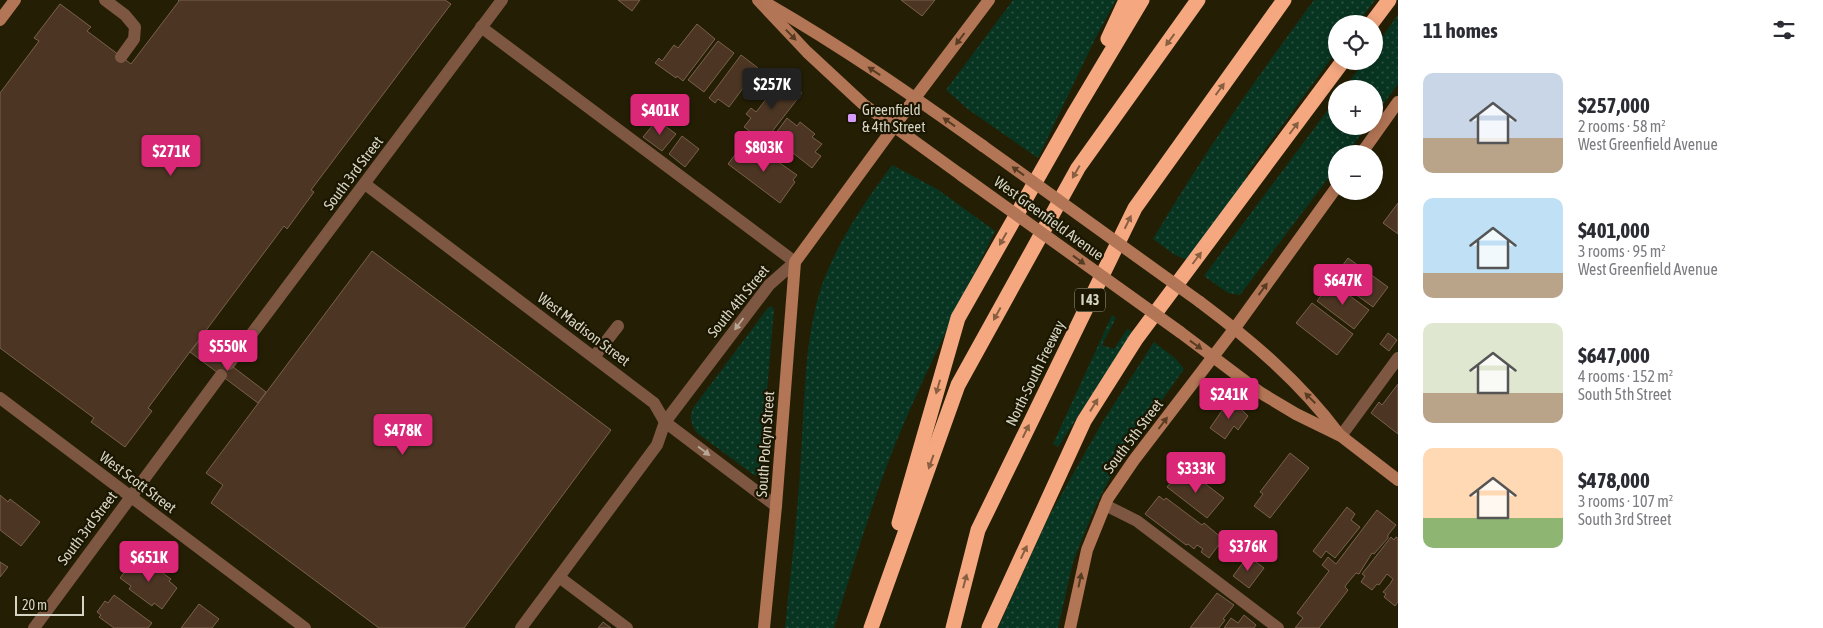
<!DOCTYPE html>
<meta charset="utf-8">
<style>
body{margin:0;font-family:"Asap Condensed",sans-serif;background:#f2f2f3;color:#2b2b33;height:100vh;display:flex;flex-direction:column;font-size:19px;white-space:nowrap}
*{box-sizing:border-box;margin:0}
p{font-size:16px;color:#7c7c81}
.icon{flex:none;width:28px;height:28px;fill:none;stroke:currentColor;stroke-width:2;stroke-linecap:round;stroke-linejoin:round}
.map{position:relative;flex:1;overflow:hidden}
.sheet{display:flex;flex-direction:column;background:#fff;width:425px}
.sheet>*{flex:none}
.buttons{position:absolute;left:1328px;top:15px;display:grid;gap:10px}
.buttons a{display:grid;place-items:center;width:55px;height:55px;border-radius:50%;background:#fff;box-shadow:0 2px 12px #0003;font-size:25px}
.scale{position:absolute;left:15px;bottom:12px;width:69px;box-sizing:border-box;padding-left:5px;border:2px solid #d6d4c4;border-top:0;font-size:14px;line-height:18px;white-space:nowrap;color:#d6d4c4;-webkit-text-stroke:4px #1b1600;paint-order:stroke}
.price{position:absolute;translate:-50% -42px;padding:0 11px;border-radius:5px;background:#db2777;color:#fff;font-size:16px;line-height:32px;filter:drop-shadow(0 1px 2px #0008)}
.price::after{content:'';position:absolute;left:50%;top:30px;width:15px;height:11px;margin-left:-8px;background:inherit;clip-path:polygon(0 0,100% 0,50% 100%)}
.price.selected{background:#222;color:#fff}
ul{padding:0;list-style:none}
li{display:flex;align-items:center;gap:15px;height:125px;padding:0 25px}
li span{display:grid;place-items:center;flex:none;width:140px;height:100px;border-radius:10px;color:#555}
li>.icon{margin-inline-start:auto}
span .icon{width:60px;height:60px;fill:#fffc;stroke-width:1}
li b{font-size:21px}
h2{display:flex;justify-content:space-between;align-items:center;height:60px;padding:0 25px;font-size:21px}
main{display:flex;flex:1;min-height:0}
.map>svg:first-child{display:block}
</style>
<main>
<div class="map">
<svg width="1398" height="628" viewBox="0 0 1398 628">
<defs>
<pattern id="grass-dots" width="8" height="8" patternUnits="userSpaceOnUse" patternTransform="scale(1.25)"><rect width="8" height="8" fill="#083521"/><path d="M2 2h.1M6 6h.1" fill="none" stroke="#2b5140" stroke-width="1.8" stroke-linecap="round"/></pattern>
</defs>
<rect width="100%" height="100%" fill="#241f04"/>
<!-- grass -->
<g fill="url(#grass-dots)">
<path d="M1013 0H1116L1096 37 1038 158 969 110 946 90Z"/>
<path d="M1314 0H1375L1357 24H1336V52L1246 175 1247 178 1187 260 1175 255 1153 239C1202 156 1257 77 1314 0Z"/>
<path d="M1398 15V84L1374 117V89H1344L1364 61H1374V48Z"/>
<path d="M1336 99V126H1367L1347 154H1336V168L1240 295 1228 293 1204 276Z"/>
<path d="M892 165 937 189 995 231C958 308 918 385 887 465 867 519 851 573 834 628H785C791 570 798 512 801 455 805 398 804 336 823 282 841 236 863 205 892 165Z"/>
<path d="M771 306 774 309 760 473 758 476 754 475 697 433C691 424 689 418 693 408L767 309Z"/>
<path d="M1112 315 1116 318 1102 345 1114 349 1127 329 1133 332 1058 447 1053 444Z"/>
<path d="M1154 342 1176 359 1184 369 1131 444 1111 476 1095 507 1073 562 1058 628H998L1047 520 1103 421Z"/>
</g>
<!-- building -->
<g fill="#4c3623" stroke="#79604c">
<path d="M178 0H445L451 4 311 190 314 192 287 229 284 226 148 408 152 411 125 447 91 422 94 418 0 348V93L39 41 34 38 60 4 91 27 87 31 131 64 179 1Z"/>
<path d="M618 0H640L632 11Z"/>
<path d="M901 0H935L922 16Z"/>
<path d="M697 24 715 39 683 81 677 76 676 78 655 63 659 58 662 61 674 45 678 48Z"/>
<path d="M718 41 734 53 704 92 688 80Z"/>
<path d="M741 55 758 68 729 107 718 99 715 103 709 98Z"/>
<path d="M783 78 802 93 764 142 744 127 751 118 746 114 751 108 756 112Z"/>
<path d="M787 118 797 126 800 122 815 134 812 137 822 144 815 152 821 156 812 168 773 137Z"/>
<path d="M657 120 676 134 662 151 643 137Z"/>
<path d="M682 136 699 149 685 167 669 154Z"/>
<path d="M744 143 771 163 774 159 797 175 793 180 795 182 780 203 728 164Z"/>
<path d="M1398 203V234L1383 223Z"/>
<path d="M372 251 611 430 464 628H379L211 503 223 485 206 473Z"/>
<path d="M1348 258 1388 287 1373 307 1329 275 1336 266 1340 269Z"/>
<path d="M1331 282 1369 310 1354 329 1317 301Z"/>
<path d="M1312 303 1353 334 1337 355 1296 323Z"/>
<path d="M1388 333 1397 340 1389 351 1380 344Z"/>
<path d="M199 341 266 392 258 403 190 352Z"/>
<path d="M1398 384V434L1371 413 1379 402 1382 405Z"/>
<path d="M1228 402 1230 404 1234 402 1248 416 1238 430 1234 426 1225 439 1210 428Z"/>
<path d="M1290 453 1309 468 1270 518 1254 506 1263 494 1260 492Z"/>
<path d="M1187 470 1224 498 1207 518 1167 487 1173 480 1177 483Z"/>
<path d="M0 495 8 502 10 499 40 522 21 546 0 530Z"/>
<path d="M1159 496 1164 500 1166 498 1202 525 1204 523 1223 539 1209 558 1201 552 1203 549 1197 545 1194 549 1188 544 1186 545 1145 514Z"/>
<path d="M1347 507 1355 514 1351 520 1360 527 1335 558 1326 551 1321 558 1313 551Z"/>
<path d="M1377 510 1396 525 1388 535V538L1374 554 1372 553 1359 574 1356 573 1346 585 1345 587 1348 590 1319 628H1295L1303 618 1297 613 1329 571 1322 565 1328 557 1336 564Z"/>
<path d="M1391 537 1394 540 1396 537 1398 538V602L1395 606 1384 597 1386 594 1383 592 1390 584 1393 579 1387 574 1379 585 1377 584 1372 590 1361 582 1365 576 1362 574Z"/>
<path d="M1248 556 1264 568 1249 588 1233 576Z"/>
<path d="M136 557 147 566 149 563 171 579 169 581 177 588 162 609 154 603 152 606 129 589 131 586 120 578Z"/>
<path d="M0 562 8 567 0 577Z"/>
<path d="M1217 593 1234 605 1223 619 1225 620 1219 628H1190Z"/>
<path d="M114 595 152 623 148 628H114L99 617 101 615 97 612 105 601 108 603Z"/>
<path d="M199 604 219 619 212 628H181Z"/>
<path d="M1244 615 1256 625 1254 628H1224L1231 618 1238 623Z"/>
<path d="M603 622 611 628H598Z"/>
</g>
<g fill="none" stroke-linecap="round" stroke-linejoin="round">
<!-- lane -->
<g stroke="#7d5742" stroke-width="12">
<path d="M105 0 125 15 135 27 134 39 121 57"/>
<path d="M481 27 795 262"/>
<path d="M594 357 618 326"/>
<path d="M1341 436 1398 358"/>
<path d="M1105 505 1137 521 1278 628"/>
<path d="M559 577 627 628"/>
</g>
<!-- street -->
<g stroke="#7d5742" stroke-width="12">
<path d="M365 184 654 403 665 422 776 506"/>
<path d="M229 364 502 0"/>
<path d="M0 398 305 628"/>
<path d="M34 628 221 375"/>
<path d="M521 628 657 445 665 422 769 285 795 262"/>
</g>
<!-- secondary -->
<g stroke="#b27555" stroke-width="12">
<path d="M758 0 807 52 863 104 961 175"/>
<path d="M766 3C841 46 913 96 983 146"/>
<path d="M0 20 15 0"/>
<path d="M1361 154 1398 102"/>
<path d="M1200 302C1252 341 1300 382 1339 434"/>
<path d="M1180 332 1261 393 1296 414 1341 436 1398 480"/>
<path d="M764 628 776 506 795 262 915 98 989 0"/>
<path d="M1070 628 1087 550 1108 498 1134 460 1235 328 1336 188"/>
</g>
<!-- highway -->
<g stroke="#f5a880" stroke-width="15">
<path d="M1371 24 1389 0"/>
<path d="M1108 39 1126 0"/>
<path d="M899 523 958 318 1075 112 1142 0"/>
<path d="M871 628 958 385 1078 168 1198 0"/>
<path d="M953 628 978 530 1135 208 1284 0"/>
<path d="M989 628 1084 421 1136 339 1343 61"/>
</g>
<!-- secondary-bridge -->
<g stroke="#b27555" stroke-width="12">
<path d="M983 146 1200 302"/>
<path d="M961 175 1180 332"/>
</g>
</g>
<!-- one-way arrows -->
<defs><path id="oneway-solid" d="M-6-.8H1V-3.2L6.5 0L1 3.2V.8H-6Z" transform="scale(1.25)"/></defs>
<g fill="#573c22">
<use href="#oneway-solid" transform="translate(791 35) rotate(46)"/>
<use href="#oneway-solid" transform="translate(960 39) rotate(127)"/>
<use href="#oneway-solid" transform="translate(874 71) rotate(-146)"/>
<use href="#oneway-solid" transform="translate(949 122) rotate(-144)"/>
<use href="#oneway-solid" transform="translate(1018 171) rotate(-144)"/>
<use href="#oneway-solid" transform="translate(1079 260) rotate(36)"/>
<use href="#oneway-solid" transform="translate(1263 289) rotate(-54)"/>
<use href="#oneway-solid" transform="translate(1196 345) rotate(36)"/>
<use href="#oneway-solid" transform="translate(1310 398) rotate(-135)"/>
<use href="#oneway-solid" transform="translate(1163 423) rotate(-53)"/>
<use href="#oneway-solid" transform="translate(1080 580) rotate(-78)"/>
</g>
<g fill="#885f40">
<use href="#oneway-solid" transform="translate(1170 40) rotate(126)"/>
<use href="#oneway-solid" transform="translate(1220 89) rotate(-54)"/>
<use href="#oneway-solid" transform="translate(1294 128) rotate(-53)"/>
<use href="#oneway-solid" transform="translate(1076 172) rotate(120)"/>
<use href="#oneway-solid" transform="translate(1128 222) rotate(-64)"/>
<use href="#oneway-solid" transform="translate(1003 239) rotate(119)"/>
<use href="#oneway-solid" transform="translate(1197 258) rotate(-53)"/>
<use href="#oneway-solid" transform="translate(997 314) rotate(119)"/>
<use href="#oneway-solid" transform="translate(938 387) rotate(106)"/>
<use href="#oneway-solid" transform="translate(1094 405) rotate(-58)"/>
<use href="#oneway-solid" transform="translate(1026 431) rotate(-64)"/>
<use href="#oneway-solid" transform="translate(931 462) rotate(110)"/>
<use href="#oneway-solid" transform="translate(1024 552) rotate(-65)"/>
<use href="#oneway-solid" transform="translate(965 581) rotate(-75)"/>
</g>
<g fill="#b7a896">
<use href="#oneway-solid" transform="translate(739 324) rotate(127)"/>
<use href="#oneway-solid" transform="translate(704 451) rotate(37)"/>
</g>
<!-- markers -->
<rect fill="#d69bfa" stroke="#1b1600" stroke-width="2" x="847" y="113" width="10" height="10" rx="2.5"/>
<g text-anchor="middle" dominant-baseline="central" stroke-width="4.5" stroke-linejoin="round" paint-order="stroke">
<!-- shield labels -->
<rect fill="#1b1600" stroke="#9e9b89" stroke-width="1" x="1075" y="288.5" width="30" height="23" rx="4"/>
<g font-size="14" font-weight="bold" fill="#d6d4c4">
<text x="1090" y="300">I 43</text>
</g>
<!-- poi labels -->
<g font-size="15" fill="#d6d4c4" stroke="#1b1600" text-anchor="start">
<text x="862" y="109">Greenfield<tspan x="862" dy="17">&amp; 4th Street</tspan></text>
</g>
<!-- street labels -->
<g font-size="15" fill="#d6d4c4" stroke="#1b1600">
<text transform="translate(353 173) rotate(-53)">South 3rd Street</text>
<text transform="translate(1049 218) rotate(36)">West Greenfield Avenue</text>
<text transform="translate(738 301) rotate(-51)">South 4th Street</text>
<text transform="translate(584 329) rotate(37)">West Madison Street</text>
<text transform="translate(1035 373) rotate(-64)">North-South Freeway</text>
<text transform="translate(1133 436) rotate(-53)">South 5th Street</text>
<text transform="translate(765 444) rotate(-86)">South Polcyn Street</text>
<text transform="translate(138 482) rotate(37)">West Scott Street</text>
<text transform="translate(87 528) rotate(-53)">South 3rd Street</text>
</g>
</g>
</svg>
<div class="buttons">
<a><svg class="icon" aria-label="locate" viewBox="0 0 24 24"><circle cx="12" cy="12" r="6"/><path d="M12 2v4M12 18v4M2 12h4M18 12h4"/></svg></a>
<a>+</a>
<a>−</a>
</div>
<div class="scale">20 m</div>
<b class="price selected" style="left:772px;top:110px">$257K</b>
<b class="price" style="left:660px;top:136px">$401K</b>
<b class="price" style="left:764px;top:173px">$803K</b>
<b class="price" style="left:171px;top:177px">$271K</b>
<b class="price" style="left:1343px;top:306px">$647K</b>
<b class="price" style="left:228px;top:372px">$550K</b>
<b class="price" style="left:1229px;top:420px">$241K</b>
<b class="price" style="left:403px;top:456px">$478K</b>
<b class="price" style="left:1196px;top:494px">$333K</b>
<b class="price" style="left:1248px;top:572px">$376K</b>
<b class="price" style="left:149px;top:583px">$651K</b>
</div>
<section class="sheet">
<h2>11 homes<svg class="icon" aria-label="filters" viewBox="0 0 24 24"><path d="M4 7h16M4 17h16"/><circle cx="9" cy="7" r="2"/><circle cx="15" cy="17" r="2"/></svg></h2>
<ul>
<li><span style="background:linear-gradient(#c9d6e8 65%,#b9a48a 0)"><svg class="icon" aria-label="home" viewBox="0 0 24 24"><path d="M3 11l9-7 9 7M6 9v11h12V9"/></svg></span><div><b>$257,000</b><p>2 rooms · 58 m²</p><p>West Greenfield Avenue</p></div></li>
<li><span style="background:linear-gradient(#bfe0f5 75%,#b9a48a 0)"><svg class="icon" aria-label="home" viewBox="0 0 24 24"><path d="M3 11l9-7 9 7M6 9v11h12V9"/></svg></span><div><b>$401,000</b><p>3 rooms · 95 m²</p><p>West Greenfield Avenue</p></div></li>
<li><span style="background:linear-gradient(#dfe7d0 70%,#b9a48a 0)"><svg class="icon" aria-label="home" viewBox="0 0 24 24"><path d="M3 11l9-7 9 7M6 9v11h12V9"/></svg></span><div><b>$647,000</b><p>4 rooms · 152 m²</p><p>South 5th Street</p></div></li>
<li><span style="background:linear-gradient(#ffd9b3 70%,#8fb573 0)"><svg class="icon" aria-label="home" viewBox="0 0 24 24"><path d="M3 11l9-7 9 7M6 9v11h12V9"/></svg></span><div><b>$478,000</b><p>3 rooms · 107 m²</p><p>South 3rd Street</p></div></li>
</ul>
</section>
</main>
